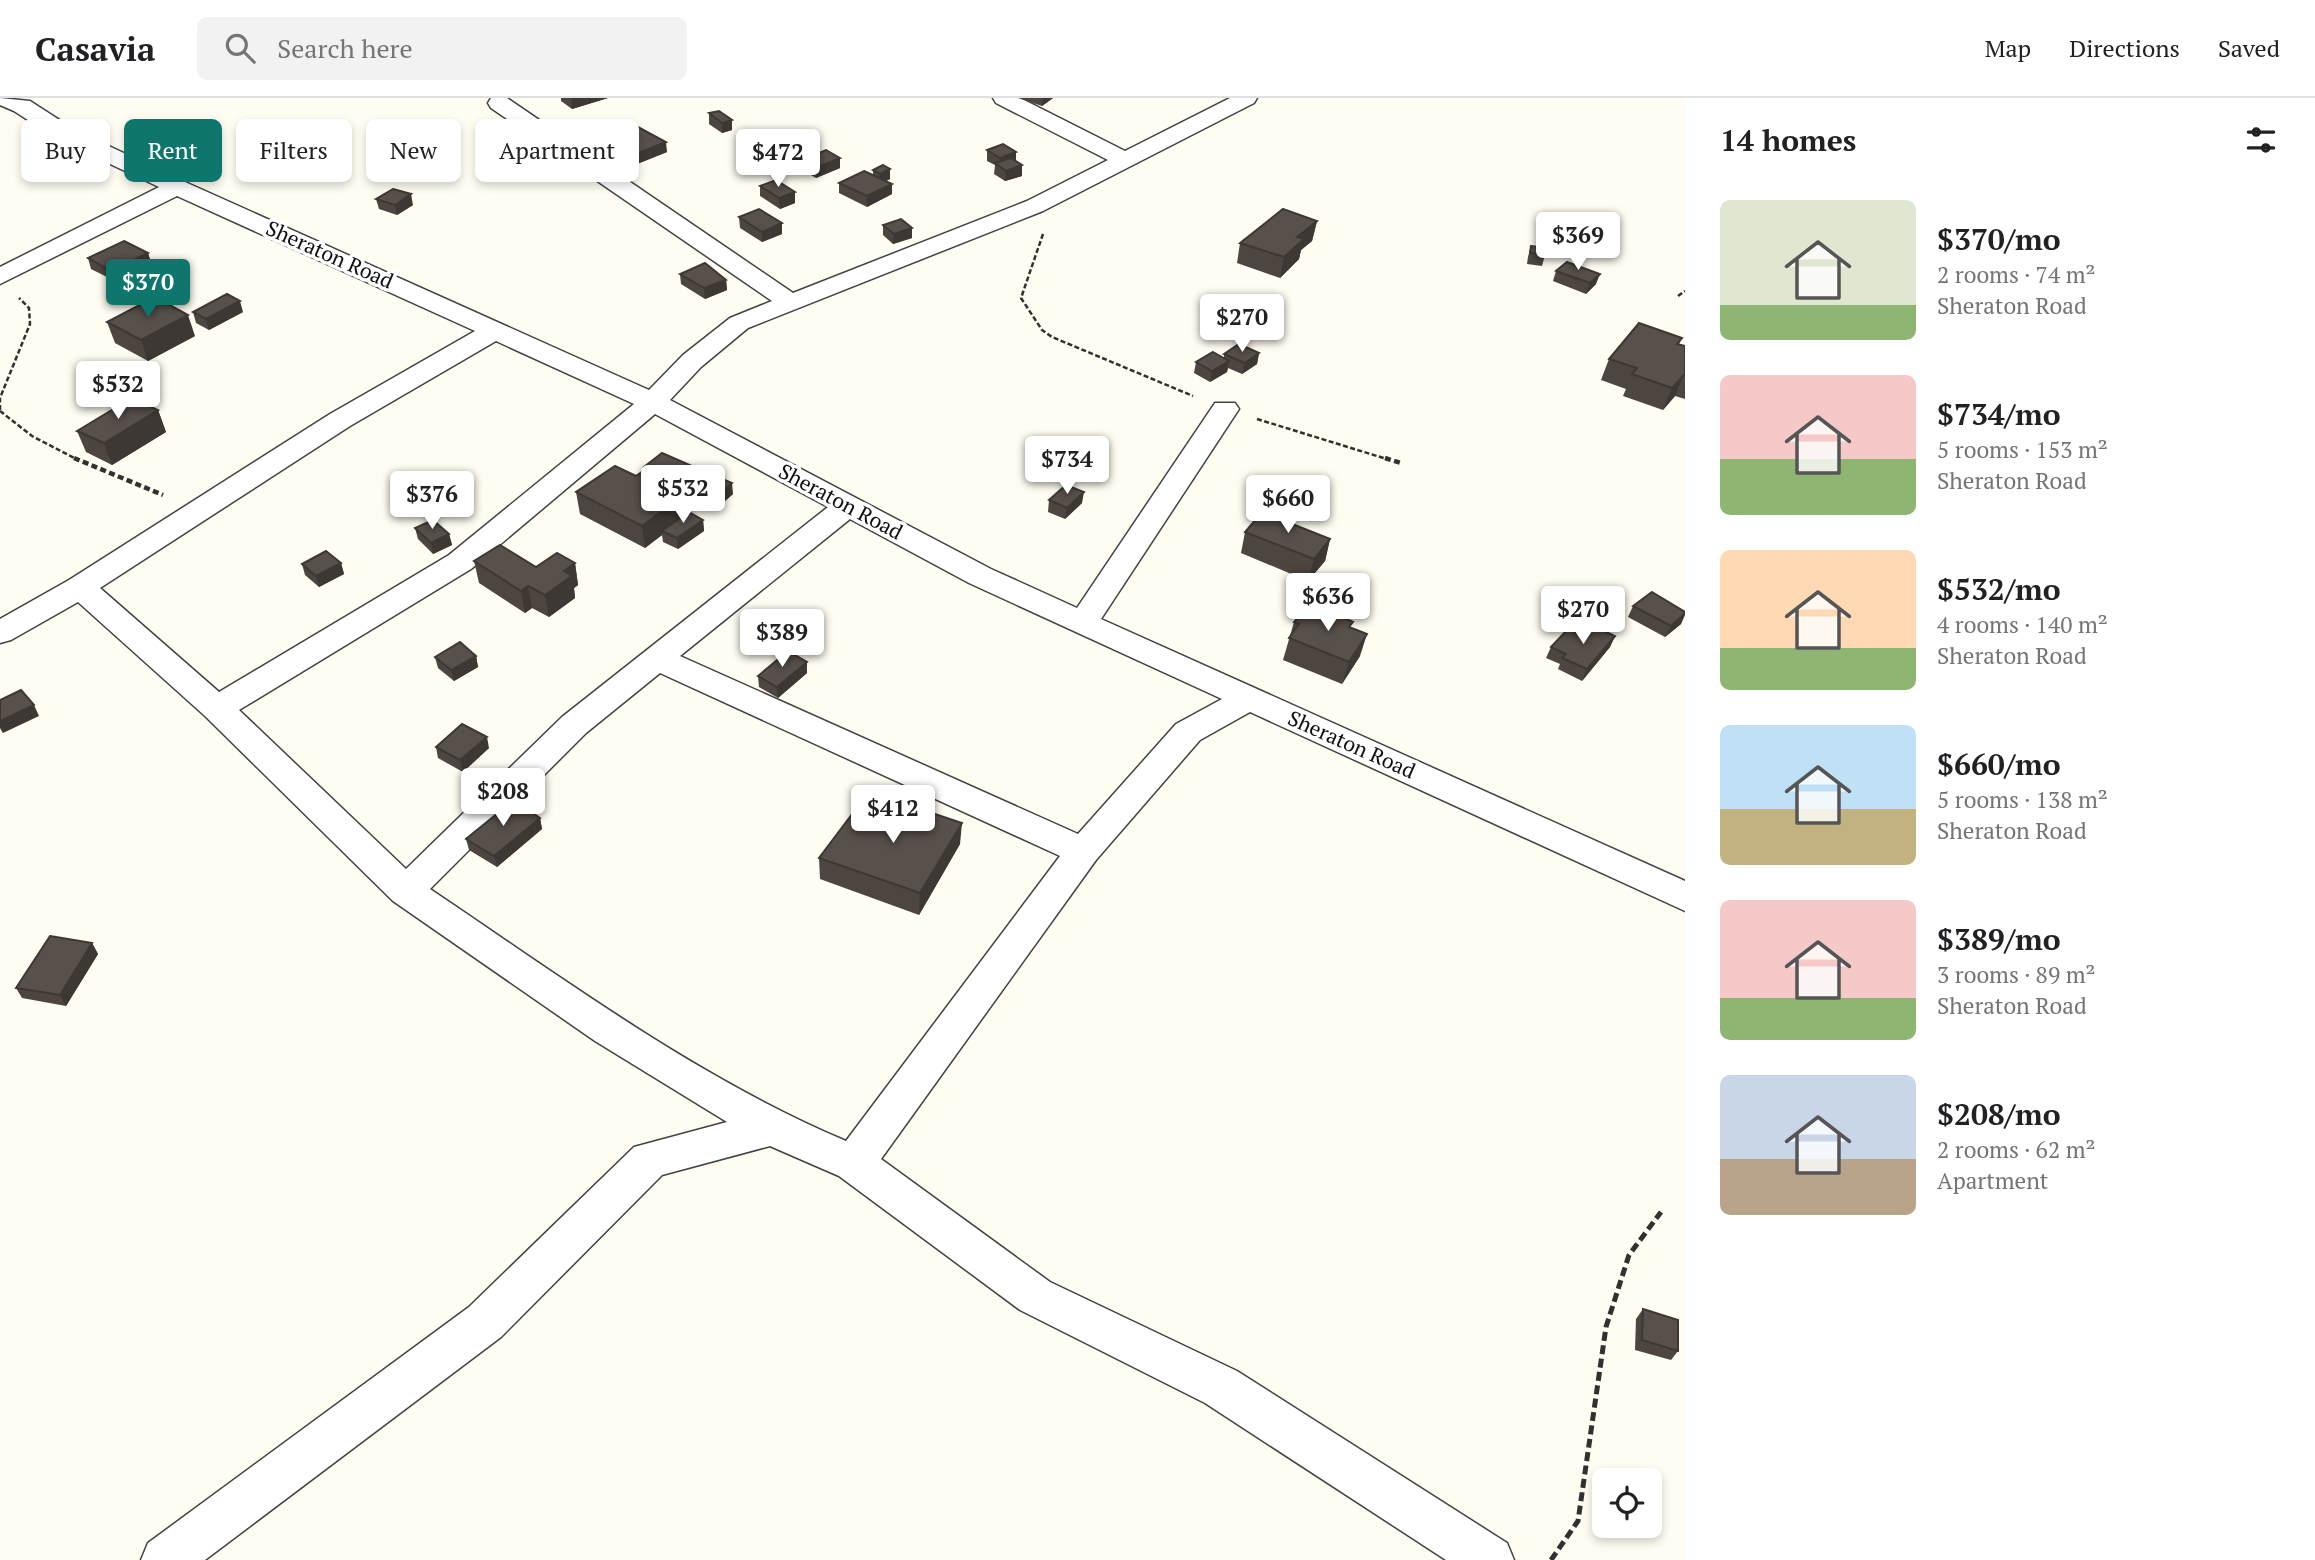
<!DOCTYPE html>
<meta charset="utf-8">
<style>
body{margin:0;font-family:"PT Serif",serif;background:#f2f2f2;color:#202124;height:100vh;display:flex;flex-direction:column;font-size:26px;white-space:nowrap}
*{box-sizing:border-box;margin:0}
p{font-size:23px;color:#757577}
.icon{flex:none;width:38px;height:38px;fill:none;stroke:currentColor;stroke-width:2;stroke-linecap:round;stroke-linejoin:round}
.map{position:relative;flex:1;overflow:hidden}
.side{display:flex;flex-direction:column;background:#fff;width:630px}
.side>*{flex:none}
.top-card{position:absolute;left:21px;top:21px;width:665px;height:63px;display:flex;gap:14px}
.buttons{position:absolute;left:1592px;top:1370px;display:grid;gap:14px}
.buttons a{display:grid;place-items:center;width:70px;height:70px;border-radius:10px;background:#fff;box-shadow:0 4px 10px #0003;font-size:35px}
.price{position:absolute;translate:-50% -60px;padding:0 16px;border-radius:7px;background:#fff;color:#222;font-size:23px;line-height:46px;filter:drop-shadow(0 2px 4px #0008)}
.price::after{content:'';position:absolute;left:50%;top:42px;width:21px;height:16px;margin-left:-10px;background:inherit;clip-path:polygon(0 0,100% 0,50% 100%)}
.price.selected{background:#0f766e;color:#fff}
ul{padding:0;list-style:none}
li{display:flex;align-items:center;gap:21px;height:175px;padding:0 35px}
li span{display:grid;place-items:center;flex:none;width:196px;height:140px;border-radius:10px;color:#555}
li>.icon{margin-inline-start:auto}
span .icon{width:84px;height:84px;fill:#fffc;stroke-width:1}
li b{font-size:30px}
h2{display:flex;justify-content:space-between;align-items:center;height:84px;padding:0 35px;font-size:30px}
.chip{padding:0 24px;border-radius:10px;background:#fff;box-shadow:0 4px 10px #0003;font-size:24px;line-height:63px}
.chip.selected{background:#0f766e;color:#fff}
header{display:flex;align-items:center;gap:42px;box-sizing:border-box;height:98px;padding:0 35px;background:#fff;border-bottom:2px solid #e0e0e0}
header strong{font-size:33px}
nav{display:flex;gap:38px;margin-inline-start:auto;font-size:24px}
.search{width:490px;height:63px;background:#f2f2f2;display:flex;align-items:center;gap:18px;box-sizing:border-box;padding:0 24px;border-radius:10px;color:#757577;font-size:26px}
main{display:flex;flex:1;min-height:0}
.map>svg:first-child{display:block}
</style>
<header>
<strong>Casavia</strong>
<div class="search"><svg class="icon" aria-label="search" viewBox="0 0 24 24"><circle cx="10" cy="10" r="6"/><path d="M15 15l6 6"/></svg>Search here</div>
<nav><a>Map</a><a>Directions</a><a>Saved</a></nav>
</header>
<main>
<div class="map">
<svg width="1685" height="1462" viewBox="0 0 1685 1462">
<rect width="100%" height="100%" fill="#fffcf1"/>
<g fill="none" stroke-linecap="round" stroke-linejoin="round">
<!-- street casing -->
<g stroke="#424242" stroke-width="3">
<path id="street" d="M0 0 30 3 75 32 185 84 649 292 683 257 730 220 772 203 491 10 488 5 491 0H507L793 195 1027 103 1108 62 996 5 993 0H1020L1125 53 1230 0H1257L1254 5 1043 113 748 230 701 269 670 302 991 471 1077 510 1215 305H1235L1239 311 1101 521 1685 783V813L1250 614 1200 642 1096 762 881 1061 1050 1184 1237 1273 1507 1445 1514 1462H1446L1205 1305 1020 1212 839 1078 770 1048 662 1077 501 1239 205 1462H141L148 1445 469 1209 634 1049 727 1024 595 943 393 803 205 618 78 504 11 542 0 545V521L69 482 330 316 475 233 177 98 0 186V169L159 89 59 42 14 13 0 7ZM496 243 634 306 449 457 219 594 100 490 350 328ZM655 316 828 409 562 619 406 771 239 612 471 471ZM850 421 969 485 1222 601 1176 626 1078 736 680 558ZM660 575 1060 758 846 1043C697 980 564 881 430 791L586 635Z"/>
</g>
<!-- path-far2 -->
<g stroke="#313131" stroke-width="2.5" stroke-dasharray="5 2.5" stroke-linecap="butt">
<path d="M1043 136 1021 200 1042 232 1052 239 1193 298"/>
<path d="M1678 198 1685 193"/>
<path d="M0 312V300L30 226 29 210 19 200"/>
<path d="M0 313 32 338 78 362"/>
<path d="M1257 321 1390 362"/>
</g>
<!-- path-far1 -->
<g stroke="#313131" stroke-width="4.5" stroke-dasharray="6 3.5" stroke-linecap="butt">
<path d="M74 360 163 397"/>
<path d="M1385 360 1401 365"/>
</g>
<!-- path -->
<path stroke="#313131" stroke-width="5" stroke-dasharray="9 4.5" stroke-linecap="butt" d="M1551 1462 1578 1423 1606 1229 1629 1157 1661 1114"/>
<!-- street -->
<use href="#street" fill="#fff" fill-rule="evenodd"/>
</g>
<!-- wall -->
<g fill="#4c4540">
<path d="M561 0H608L572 11 561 3Z"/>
<path d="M1018 0H1053L1042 8Z"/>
<path d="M709 15 732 22V32L722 35 709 26Z"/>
<path d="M606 39 667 54 637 66 607 50Z"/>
<path d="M987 52 1016 54V63L1022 78 1005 83 994 76 995 67 987 63Z"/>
<path d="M271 60 318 66 288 78 273 70Z"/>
<path d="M802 62 840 70 816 80 802 72Z"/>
<path d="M528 67 557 75 538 83 529 77Z"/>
<path d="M890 71V81L886 83 892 96 867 109 839 95V85L873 77V72Z"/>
<path d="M760 88 795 94V105L780 111 760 98Z"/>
<path d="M376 101 413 107 397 117 379 111Z"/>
<path d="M739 119 782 136 762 144 740 130Z"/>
<path d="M1317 123 1312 143 1301 152 1299 161 1280 180 1237 165 1240 145Z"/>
<path d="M883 127 912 130V140L893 146 883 137Z"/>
<path d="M1531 148 1545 157 1542 168 1527 166 1528 159Z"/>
<path d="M148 155 151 165 115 183 91 171 88 160Z"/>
<path d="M1556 173 1596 186 1586 196 1553 183Z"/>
<path d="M680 176 726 182 727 192 705 201 681 186Z"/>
<path d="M193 214H243L209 232 196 225Z"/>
<path d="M107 224 195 238 148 263 115 245Z"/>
<path d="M1682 240 1679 246 1685 248V301L1675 298 1663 312 1623 298 1626 291 1601 282 1609 261Z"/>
<path d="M1259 255 1257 266 1242 276 1228 270 1227 274 1210 284 1194 275 1196 264 1224 260V256Z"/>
<path d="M158 312 166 334 112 367 86 354 77 333Z"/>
<path d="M644 369 702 383 684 397 678 395 679 399 680 400 682 419 703 422 704 433 678 451 663 444 662 437 645 450 580 416 576 394 636 378 644 373Z"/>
<path d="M697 391 733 396 717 410 698 402Z"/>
<path d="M1049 402 1082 405 1065 421 1048 414Z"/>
<path d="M415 430 449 436 452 447 433 456 418 441Z"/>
<path d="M1245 434 1330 441 1325 463 1308 483 1241 455Z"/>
<path d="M474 463 536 469 575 465 578 487 574 490 575 500 549 519 532 510 525 515 479 485Z"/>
<path d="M341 465 344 476 319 489 305 477 302 466Z"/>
<path d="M1633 508 1685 514V517L1681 526 1665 539 1628 519Z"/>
<path d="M1294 524 1352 530 1360 558 1342 586 1283 562Z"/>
<path d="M1581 538H1615L1610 549 1582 583 1558 571 1560 566 1546 560 1551 549Z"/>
<path d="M476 558 478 569 454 583 438 570 435 559Z"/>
<path d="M807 564V575L778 600 759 589 758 578Z"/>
<path d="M436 649 489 650 463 674 438 660Z"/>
<path d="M870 711 960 746 919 817 820 781 819 760Z"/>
<path d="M540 720 542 731 497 769 469 752 466 741Z"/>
<path d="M92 845 98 856 66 908 22 900 16 890Z"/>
<path d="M1643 1211 1678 1253 1671 1262 1635 1252 1636 1221Z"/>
</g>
<!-- shaded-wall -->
<g fill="#3e3834">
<path d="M575 0H608L572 11 571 1Z"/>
<path d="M1043 0H1053L1042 8Z"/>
<path d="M732 22V32L722 35V25Z"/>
<path d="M666 44 667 54 637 66 636 56Z"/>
<path d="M1016 54V64L1000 68V60Z"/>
<path d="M315 56 318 66 288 78 286 68Z"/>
<path d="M840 60V70L816 80V70Z"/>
<path d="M556 65 557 75 538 83 536 72Z"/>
<path d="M1022 67V78L1005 83 1006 73Z"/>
<path d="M890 71V81L880 86V76Z"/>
<path d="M892 86V96L867 109V98Z"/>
<path d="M795 94V105L780 111 779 100Z"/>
<path d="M411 96 413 107 397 117 395 107Z"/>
<path d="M1317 123 1312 143 1301 152 1299 161 1280 180 1284 159 1297 139Z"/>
<path d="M782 125V136L762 144V134Z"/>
<path d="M912 130V140L893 146 894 136Z"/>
<path d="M148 155 151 165 115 183 111 173Z"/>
<path d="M1600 176 1596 186 1586 196 1590 185Z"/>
<path d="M726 182 727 192 705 201 704 190Z"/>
<path d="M240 203 243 214 209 232 206 221Z"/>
<path d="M188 217 195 238 148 263 141 242Z"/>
<path d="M1259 255 1257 266 1242 276 1245 265Z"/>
<path d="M1229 263 1227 274 1210 284 1212 273Z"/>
<path d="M1684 276 1675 298 1663 312 1672 290Z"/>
<path d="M158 312 166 334 112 367 104 345Z"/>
<path d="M701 372 702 383 684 397 683 386Z"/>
<path d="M677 385 679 401 680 400 682 422 662 433V437L645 450 642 428 667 394Z"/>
<path d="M732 385 733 396 717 410 716 399Z"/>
<path d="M1084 394 1082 405 1065 421 1067 410Z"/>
<path d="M703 422 704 433 678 451 677 440Z"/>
<path d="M449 436 452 447 433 456 431 445Z"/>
<path d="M1330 441 1325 463 1308 483 1314 461Z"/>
<path d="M341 465 344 476 319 489 316 478Z"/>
<path d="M575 465 578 487 574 490 575 500 549 519 545 497 564 473Z"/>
<path d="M528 488 532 510 525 515 521 493Z"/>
<path d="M1685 515 1681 526 1665 539 1671 528Z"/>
<path d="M1367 536 1360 558 1342 586 1349 564Z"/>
<path d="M1615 538 1610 549 1582 583 1587 571Z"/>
<path d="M476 558 478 569 454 583 451 572Z"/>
<path d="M807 564V575L778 600 777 589Z"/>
<path d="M34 607 39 618 3 635 0 630V623Z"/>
<path d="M487 639 489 650 463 674 460 662Z"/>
<path d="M540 720 542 731 497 769 494 758Z"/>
<path d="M962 725 960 746 919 817 920 795Z"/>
<path d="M92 845 98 856 66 908 60 897Z"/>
</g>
<!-- building -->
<g fill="#58504b" stroke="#3e3834" stroke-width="2">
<path d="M719 13 732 22 722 25 709 15Z"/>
<path d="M636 28 666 44 636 56 606 39Z"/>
<path d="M1003 46 1016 54 1000 60 987 52Z"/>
<path d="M299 48 315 56 286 68 271 60Z"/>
<path d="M826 52 840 60 816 70 802 62Z"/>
<path d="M547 59 556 65 536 72 528 67Z"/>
<path d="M1011 60 1022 67 1006 73 995 65Z"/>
<path d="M883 67 890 71 880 76 873 72Z"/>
<path d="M864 73 892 86 867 98 839 85Z"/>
<path d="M776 82 795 94 779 100 760 88Z"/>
<path d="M393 91 411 96 395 107 376 101Z"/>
<path d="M759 111 782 125 762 134 739 119Z"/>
<path d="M1283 111 1317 123 1297 139 1304 141 1284 159 1240 145Z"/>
<path d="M901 121 912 130 894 136 883 127Z"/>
<path d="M124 143 148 155 111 173 88 160Z"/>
<path d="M1531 148 1546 150 1545 157 1530 155Z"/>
<path d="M1567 164 1600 176 1590 185 1556 173Z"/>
<path d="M705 165 726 182 704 190 680 176Z"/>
<path d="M227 196 240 203 206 221 193 214Z"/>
<path d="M155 199 188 217 141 242 107 224Z"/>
<path d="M1639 225 1682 240 1677 246 1685 248V276L1672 290 1632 276 1637 270 1609 261Z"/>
<path d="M1239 246 1259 255 1245 265 1224 256Z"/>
<path d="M1213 254 1229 263 1212 273 1196 264Z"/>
<path d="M132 300 158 312 104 345 77 333Z"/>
<path d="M662 355 701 372 683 386 644 369Z"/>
<path d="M615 368 636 378 646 371 677 385 667 394 680 400 642 428 576 394Z"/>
<path d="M713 377 732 385 716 399 697 391Z"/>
<path d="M1066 387 1084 394 1067 410 1049 402Z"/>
<path d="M689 414 703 422 677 440 662 433Z"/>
<path d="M1262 414 1330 441 1314 461 1245 434Z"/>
<path d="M433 422 449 436 431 445 415 430Z"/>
<path d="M500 447 536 469 557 455 575 465 564 473 572 478 545 497 528 488 521 493 474 463Z"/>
<path d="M326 453 341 465 316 478 302 466Z"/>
<path d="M1652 494 1685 514V515L1671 528 1633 508Z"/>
<path d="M1311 505 1353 524 1349 529 1367 536 1349 564 1289 540 1299 526 1294 524Z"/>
<path d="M1591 527 1615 538 1587 571 1562 560 1566 556 1551 549 1568 531 1581 538Z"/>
<path d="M460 544 476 558 451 572 435 559Z"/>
<path d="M788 553 807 564 777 589 758 578Z"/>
<path d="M21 592 34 607 0 623V602Z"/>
<path d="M462 626 487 639 460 662 436 649Z"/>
<path d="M514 702 540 720 494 758 466 741Z"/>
<path d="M873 706 908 718 914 709 962 725 920 795 819 760 856 711H870Z"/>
<path d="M50 838 92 845 60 897 16 890Z"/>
<path d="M1643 1211 1678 1222V1253L1642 1242Z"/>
</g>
<g text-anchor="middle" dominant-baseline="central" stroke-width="7" stroke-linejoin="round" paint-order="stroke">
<!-- street labels -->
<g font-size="21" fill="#0f0f0f" stroke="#fff">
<text transform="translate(330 156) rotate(24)">Sheraton Road</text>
<text transform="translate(841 403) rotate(28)">Sheraton Road</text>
<text transform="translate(1352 646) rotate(24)">Sheraton Road</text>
</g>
</g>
</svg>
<div class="buttons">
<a><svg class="icon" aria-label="locate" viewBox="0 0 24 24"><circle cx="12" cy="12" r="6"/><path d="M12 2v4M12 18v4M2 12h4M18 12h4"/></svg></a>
</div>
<b class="price" style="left:778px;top:91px">$472</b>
<b class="price" style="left:1578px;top:174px">$369</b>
<b class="price selected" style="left:148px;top:221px">$370</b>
<b class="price" style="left:1242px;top:256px">$270</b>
<b class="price" style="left:118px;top:323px">$532</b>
<b class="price" style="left:1067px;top:398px">$734</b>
<b class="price" style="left:683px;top:427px">$532</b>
<b class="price" style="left:432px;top:433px">$376</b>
<b class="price" style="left:1288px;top:437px">$660</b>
<b class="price" style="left:1328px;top:535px">$636</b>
<b class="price" style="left:1583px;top:548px">$270</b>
<b class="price" style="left:782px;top:571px">$389</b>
<b class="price" style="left:503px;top:730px">$208</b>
<b class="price" style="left:893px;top:747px">$412</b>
<div class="top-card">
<a class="chip">Buy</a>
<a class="chip selected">Rent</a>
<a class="chip">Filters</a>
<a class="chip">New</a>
<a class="chip">Apartment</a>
</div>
</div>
<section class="side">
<h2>14 homes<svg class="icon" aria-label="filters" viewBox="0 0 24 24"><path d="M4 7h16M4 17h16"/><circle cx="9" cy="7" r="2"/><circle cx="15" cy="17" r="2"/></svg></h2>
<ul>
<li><span style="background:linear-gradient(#dfe7d0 75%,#8fb573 0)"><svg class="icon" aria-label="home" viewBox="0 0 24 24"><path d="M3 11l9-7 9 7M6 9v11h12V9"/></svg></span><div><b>$370/mo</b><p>2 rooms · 74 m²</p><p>Sheraton Road</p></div></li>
<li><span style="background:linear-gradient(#f6c9c9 60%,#8fb573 0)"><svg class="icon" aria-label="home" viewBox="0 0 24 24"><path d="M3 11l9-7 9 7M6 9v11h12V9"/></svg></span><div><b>$734/mo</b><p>5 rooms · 153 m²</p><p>Sheraton Road</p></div></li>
<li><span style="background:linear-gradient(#ffd9b3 70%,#8fb573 0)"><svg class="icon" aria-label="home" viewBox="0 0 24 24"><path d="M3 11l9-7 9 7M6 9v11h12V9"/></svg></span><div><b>$532/mo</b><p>4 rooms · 140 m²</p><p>Sheraton Road</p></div></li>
<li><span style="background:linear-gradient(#bfe0f5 60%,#c2b280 0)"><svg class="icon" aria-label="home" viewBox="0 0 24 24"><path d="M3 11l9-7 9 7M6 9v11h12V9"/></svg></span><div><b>$660/mo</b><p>5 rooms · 138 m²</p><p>Sheraton Road</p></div></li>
<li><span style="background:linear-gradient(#f6c9c9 70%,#8fb573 0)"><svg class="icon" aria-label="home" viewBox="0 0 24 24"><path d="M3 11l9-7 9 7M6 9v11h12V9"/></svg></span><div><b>$389/mo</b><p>3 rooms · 89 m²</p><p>Sheraton Road</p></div></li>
<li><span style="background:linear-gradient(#c9d6e8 60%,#b9a48a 0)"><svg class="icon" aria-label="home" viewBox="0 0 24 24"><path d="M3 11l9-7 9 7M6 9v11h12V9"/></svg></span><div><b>$208/mo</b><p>2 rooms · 62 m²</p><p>Apartment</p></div></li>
</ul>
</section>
</main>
